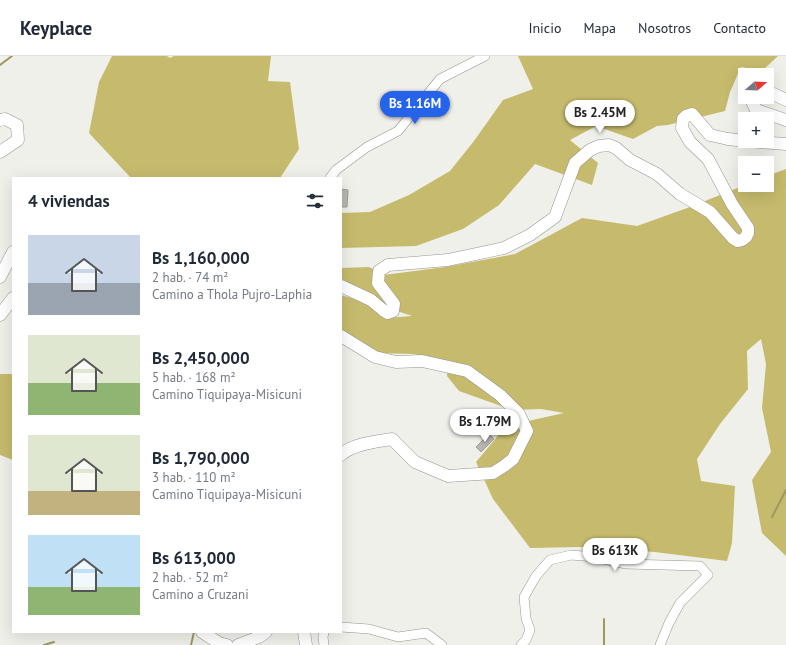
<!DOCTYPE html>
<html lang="es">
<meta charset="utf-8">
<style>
body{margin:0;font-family:"PT Sans",sans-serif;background:#f2f2f3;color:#1f2937;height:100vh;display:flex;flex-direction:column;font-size:15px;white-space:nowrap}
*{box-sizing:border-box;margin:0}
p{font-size:13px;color:#747a83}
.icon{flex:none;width:22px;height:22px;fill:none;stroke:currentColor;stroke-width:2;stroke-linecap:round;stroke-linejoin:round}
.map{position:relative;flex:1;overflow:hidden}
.drawer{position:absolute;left:12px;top:121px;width:330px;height:456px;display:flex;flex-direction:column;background:#fff;border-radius:0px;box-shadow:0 4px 16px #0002}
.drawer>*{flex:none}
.needle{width:26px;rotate:71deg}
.controls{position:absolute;left:738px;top:12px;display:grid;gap:8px}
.controls a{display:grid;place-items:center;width:36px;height:36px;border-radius:0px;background:#fff;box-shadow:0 4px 16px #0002;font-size:20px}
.price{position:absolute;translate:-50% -34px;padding:0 9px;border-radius:14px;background:#fff;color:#222;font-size:13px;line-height:26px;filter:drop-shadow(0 1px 2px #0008)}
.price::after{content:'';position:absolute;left:50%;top:24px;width:12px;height:9px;margin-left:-6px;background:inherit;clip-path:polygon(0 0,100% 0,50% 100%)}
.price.on{background:#2563eb;color:#fff}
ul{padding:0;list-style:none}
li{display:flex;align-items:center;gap:12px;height:100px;padding:0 16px}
li span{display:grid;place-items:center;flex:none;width:112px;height:80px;border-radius:0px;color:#555}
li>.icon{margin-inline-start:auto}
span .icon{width:48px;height:48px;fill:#fffc;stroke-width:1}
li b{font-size:17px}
h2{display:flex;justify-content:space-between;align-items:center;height:48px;padding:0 16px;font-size:17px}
header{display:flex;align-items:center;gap:24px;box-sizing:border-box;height:56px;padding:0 20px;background:#fff;border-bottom:1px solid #e0e1e3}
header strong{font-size:19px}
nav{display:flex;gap:22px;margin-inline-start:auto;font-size:14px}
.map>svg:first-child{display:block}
</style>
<header>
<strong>Keyplace</strong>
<nav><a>Inicio</a><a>Mapa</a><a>Nosotros</a><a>Contacto</a></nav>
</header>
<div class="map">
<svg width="786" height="589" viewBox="0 0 786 589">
<rect width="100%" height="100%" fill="#f0f0ea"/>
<!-- forest -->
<g fill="#c6ba6d">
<path d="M112 0H167L170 2 174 0H271L268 25 290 26 299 93 280 122H131L89 77 99 26Z"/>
<path d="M518 0H778L762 15 741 11 730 36 725 55 668 69 657 70 633 83 596 70 570 84 598 107 592 129 535 108 499 149 463 173 416 190 341 192V157L370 156 409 139 450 115 474 85 503 44 533 33Z"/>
<path d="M786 113V500L762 477 752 424 771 396 762 352 766 308 761 283 747 295 748 333 720 368 697 403 701 425 735 430 732 487 727 505 655 496 581 491 530 492 493 443 476 406 506 370 564 357 541 353 512 354 459 335 447 320 448 306 414 298 375 297 341 275V239L364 246 386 262 412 260 391 253 341 231V212L369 211 384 219 445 211 515 198 582 162 637 170 690 151 745 129H767V120Z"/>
<path d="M0 318H13V404L0 399Z"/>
</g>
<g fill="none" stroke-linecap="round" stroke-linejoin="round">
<!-- stream -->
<g stroke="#9f9860" stroke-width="2">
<path d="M0 9 12 0"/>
<path d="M772 461 786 434"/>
<path d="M44 589 54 586"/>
<path d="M191 589 194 576"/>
<path d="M604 589V563"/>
</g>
</g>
<!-- building -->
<g fill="#b8b7b2" stroke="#9d9d97">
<path d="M341 133 348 134 347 151H341Z"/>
<path d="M489 378 494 383 481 396 476 391Z"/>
</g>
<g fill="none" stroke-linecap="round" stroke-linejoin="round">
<!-- minor casing -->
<g stroke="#96958f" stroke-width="10">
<g id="minor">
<path d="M330 122 336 114 367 91 398 75 440 23 485 0"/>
<path d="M341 571 369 573 398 581 426 577 442 589"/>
<path d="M324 576 323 581 324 589"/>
<path d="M521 589 526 584 530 574 526 562 524 541 536 520 550 504 571 499 595 501 626 508 700 510 708 519 680 547 669 567 660 589"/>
</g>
</g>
<!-- secondary casing -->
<g stroke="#96958f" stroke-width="13">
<g id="secondary">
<path d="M767 35 786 44"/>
<path d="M752 41 751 43 756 54 786 64"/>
<path d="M0 64 5 63 17 69 18 84 0 96"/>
<path d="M747 85 786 88"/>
<path d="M0 221 13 196"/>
<path d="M341 230 371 244 383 254 388 257 393 255 394 248 378 227 379 215 388 209 448 204 504 192 530 179 555 161 575 107 590 94 599 90 609 89 616 92 630 104 657 118 680 138 710 156 733 182 738 185 742 184 746 181 748 177V172L732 148 708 103 690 86 682 72 683 63 686 60 692 58 710 79 728 83 745 85"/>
<path d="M0 259 13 242"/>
<path d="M341 280 375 301 396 306 422 305 467 315 500 339 519 358 527 375 513 403 504 410 493 417 448 420 415 406 392 383C378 385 351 388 341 399"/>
<path d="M202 576 219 587 227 589"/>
<path d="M304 576 306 589"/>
<path d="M238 589 259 581 266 576"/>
</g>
</g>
<!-- minor -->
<use href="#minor" stroke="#fff" stroke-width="9"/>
<!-- secondary -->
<use href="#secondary" stroke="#fff" stroke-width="12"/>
</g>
</svg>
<div class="controls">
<a><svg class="needle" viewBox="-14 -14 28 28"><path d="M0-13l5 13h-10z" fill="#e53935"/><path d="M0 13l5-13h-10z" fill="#747a83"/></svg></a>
<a>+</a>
<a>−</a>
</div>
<b class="price on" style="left:415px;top:69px">Bs 1.16M</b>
<b class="price" style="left:600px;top:78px">Bs 2.45M</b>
<b class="price" style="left:485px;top:387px">Bs 1.79M</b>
<b class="price" style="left:615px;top:516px">Bs 613K</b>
<section class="drawer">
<h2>4 viviendas<svg class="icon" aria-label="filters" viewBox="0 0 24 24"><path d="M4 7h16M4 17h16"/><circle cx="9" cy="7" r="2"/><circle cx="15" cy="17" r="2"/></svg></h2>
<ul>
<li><span style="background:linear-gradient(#c9d6e8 60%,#9aa5b1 0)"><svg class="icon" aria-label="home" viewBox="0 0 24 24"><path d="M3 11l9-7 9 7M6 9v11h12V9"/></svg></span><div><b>Bs 1,160,000</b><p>2 hab. · 74 m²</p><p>Camino a Thola Pujro-Laphia</p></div></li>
<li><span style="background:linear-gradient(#dfe7d0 60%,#8fb573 0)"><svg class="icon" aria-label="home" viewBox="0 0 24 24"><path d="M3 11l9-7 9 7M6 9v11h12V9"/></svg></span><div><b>Bs 2,450,000</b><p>5 hab. · 168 m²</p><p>Camino Tiquipaya-Misicuni</p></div></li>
<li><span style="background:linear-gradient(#dfe7d0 70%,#c2b280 0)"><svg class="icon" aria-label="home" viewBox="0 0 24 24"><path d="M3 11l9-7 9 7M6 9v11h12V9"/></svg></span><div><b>Bs 1,790,000</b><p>3 hab. · 110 m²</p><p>Camino Tiquipaya-Misicuni</p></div></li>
<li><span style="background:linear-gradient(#bfe0f5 65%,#8fb573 0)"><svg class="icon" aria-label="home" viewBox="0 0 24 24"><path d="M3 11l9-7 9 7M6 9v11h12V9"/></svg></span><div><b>Bs 613,000</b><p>2 hab. · 52 m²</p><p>Camino a Cruzani</p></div></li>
</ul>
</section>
</div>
